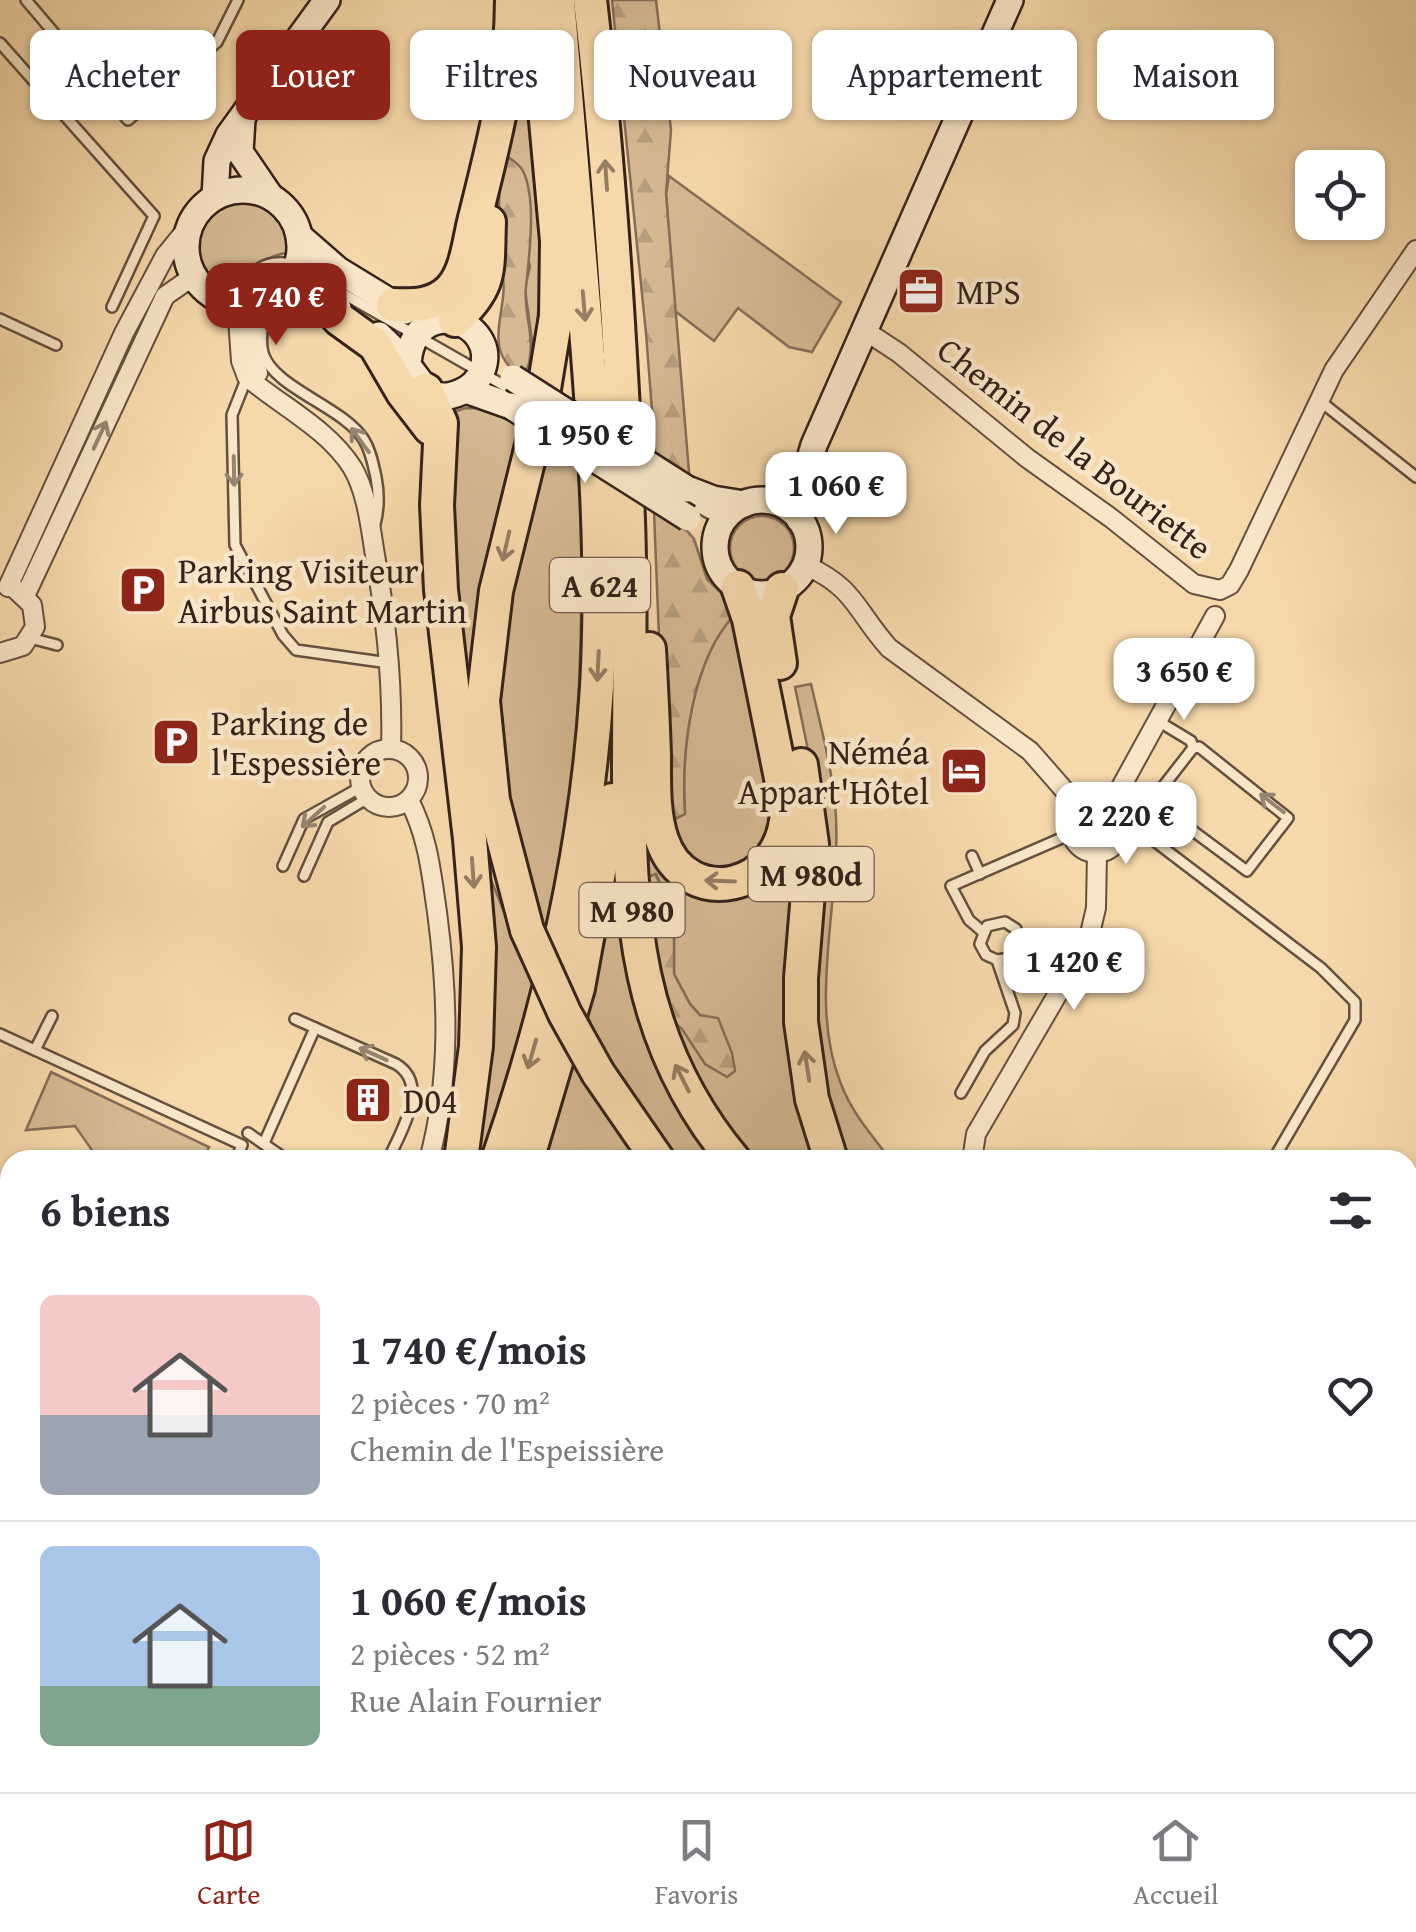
<!DOCTYPE html>
<html lang="fr">
<meta charset="utf-8">
<style>
body{margin:0;font-family:"Gentium Book Plus",serif;background:#f7f7f7;color:#2b2b33;height:100vh;display:flex;flex-direction:column;font-size:38px;white-space:nowrap}
*{box-sizing:border-box;margin:0}
p{font-size:32px;color:#7c7c81}
.icon{flex:none;width:55px;height:55px;fill:none;stroke:currentColor;stroke-width:2;stroke-linecap:round;stroke-linejoin:round}
.map{position:relative;flex:1;overflow:hidden}
.sheet{position:absolute;left:0px;top:1150px;width:1418px;height:642px;display:flex;flex-direction:column;background:#fff;border-radius:30px 30px 0 0;box-shadow:0 2px 8px #0004}
.sheet>*{flex:none}
.banner{position:absolute;left:30px;top:30px;width:1358px;height:90px;display:flex;gap:20px}
.fabs{position:absolute;left:1295px;top:150px;display:grid;gap:20px}
.fabs a{display:grid;place-items:center;width:90px;height:90px;border-radius:15px;background:#fff;box-shadow:0 2px 8px #0004;font-size:50px}
.price{position:absolute;translate:-50% -85px;padding:0 22px;border-radius:20px;background:#fff;color:#222;font-size:32px;line-height:65px;filter:drop-shadow(0 2px 5px #0008)}
.price::after{content:'';position:absolute;left:50%;top:60px;width:30px;height:22px;margin-left:-15px;background:inherit;clip-path:polygon(0 0,100% 0,50% 100%)}
.price.active{background:#8f2418;color:#fff}
ul{padding:0;list-style:none}
li{display:flex;align-items:center;gap:30px;height:250px;padding:0 40px}
li+li{border-top:2px solid #e1e1e2}
li span{display:grid;place-items:center;flex:none;width:280px;height:200px;border-radius:15px;color:#555}
li>.icon{margin-inline-start:auto}
span .icon{width:120px;height:120px;fill:#fffc;stroke-width:1}
li b{font-size:42px}
h2{display:flex;justify-content:space-between;align-items:center;height:120px;padding:0 40px;font-size:42px}
.pill{padding:0 35px;border-radius:15px;background:#fff;box-shadow:0 2px 8px #0004;font-size:35px;line-height:90px}
.pill.active{background:#8f2418;color:#fff}
.menu{display:flex;justify-content:space-around;align-items:center;height:140px;border-top:2px solid #e1e1e2;background:#fff;font-size:28px;color:#7c7c81}
.menu a{display:grid;justify-items:center;gap:5px}
.menu .active{color:#8f2418}
.map>svg:first-child{display:block}
</style>
<div class="map">
<svg width="1416" height="1792" viewBox="0 0 1416 1792">
<defs>
<pattern id="forest-firs" width="22" height="20" patternUnits="userSpaceOnUse" patternTransform="scale(2.5)"><rect width="22" height="20" fill="#d5ba93"/><path d="M5 1l3.5 6h-7zM16 11l3.5 6h-7z" fill="#b7a07e"/></pattern>
</defs>
<rect width="100%" height="100%" fill="#f6d9ab"/>
<filter id="stains"><feTurbulence type="fractalNoise" baseFrequency=".002" numOctaves="4"/><feColorMatrix values="0 0 0 0 .2 0 0 0 0 .09 0 0 0 0 .02 0 0 0 .5 -.17"/></filter>
<radialGradient id="worn" r=".72"><stop offset=".6" stop-color="#630" stop-opacity="0"/><stop offset="1" stop-color="#630" stop-opacity=".3"/></radialGradient>
<!-- grass -->
<g fill="#d5ba93" stroke="#856e57" stroke-width="2.5">
<path d="M527 19 546 311 538 312 536 386 519 375 526 371 530 362 532 341 525 289 530 266 500 152Z"/>
<path d="M669 176 841 302 812 352 789 347 738 308 714 341 675 311 666 194Z"/>
<path d="M247 198C276 206 286 223 291 252 265 256 246 267 232 290H227C176 264 189 202 247 198Z"/>
<path d="M466 408C491 408 506 416 526 429L471 713 454 580 450 413Z"/>
<path d="M543 440 580 465C584 625 582 785 545 941L507 835 493 655Z"/>
<circle cx="762" cy="548" r="32"/>
<path d="M735 614 774 804 771 833 758 857 716 871C684 859 680 853 673 820L685 813C681 751 691 661 735 614Z"/>
<path d="M811 684C820 723 831 764 835 804 844 893 806 998 841 1084 852 1113 872 1136 891 1160H841L811 1024 820 808 795 687Z"/>
<path d="M645 779 708 893 796 831 821 1160H749L701 1093 667 1016C684 1025 695 1048 706 1064L700 1015 690 1004 674 974V911L656 874 648 877 642 862Z"/>
<path d="M490 877 534 987 481 1160H470L482 879Z"/>
<path d="M609 922H625L720 1160H672L603 1054 588 1017Z"/>
<path d="M574 1063 632 1151 624 1153 626 1160H544Z"/>
<path d="M51 1072 209 1147 202 1160H99L75 1126 26 1130Z"/>
</g>
<!-- forest -->
<g fill="url(#forest-firs)" stroke="#856e57" stroke-width="2.5">
<path d="M612 0H656L671 130 666 194 690 484 656 463 646 333Z"/>
<path d="M500 152C508 157 519 163 523 171 537 199 529 257 526 287 523 310 534 333 530 356 529 366 528 370 519 375 475 344 518 300 498 262Z"/>
<path d="M654 512 687 531 694 539 707 579 733 605 735 614C691 661 681 751 685 814L673 820 664 762Z"/>
<path d="M655 874 674 911V974L690 1004 700 1015 718 1018 732 1053 735 1071 727 1077 705 1064 682 1029 667 1016 657 991 648 877Z"/>
</g>
<g fill="none" stroke-linecap="round" stroke-linejoin="round">
<!-- lane casing -->
<g stroke="#65503f" stroke-width="14">
<g id="lane">
<path d="M26 0 128 120 217 42 238 0"/>
<path d="M0 43 154 216 112 307"/>
<path d="M295 280 335 289 510 389"/>
<path d="M237 304C251 244 305 259 341 289"/>
<path d="M267 307C263 321 259 338 263 353 273 388 344 407 364 440 371 451 373 464 376 477 379 493 379 509 375 524"/>
<path d="M0 319 56 345"/>
<path d="M247 377 232 415 235 545 283 635 296 650 389 663"/>
<path d="M1320 401 1416 477"/>
<path d="M687 501 723 521"/>
<path d="M30 638 57 645"/>
<path d="M1158 721 1191 741 1193 748 1199 747 1288 818 1247 871 1158 805V793L1193 748"/>
<path d="M1121 831 1153 840 1321 968 1355 1002V1020L1273 1160"/>
<path d="M972 856 980 874"/>
<path d="M283 866 304 819 361 787"/>
<path d="M304 876 328 822 368 798"/>
<path d="M982 931 969 920 951 886 1071 834"/>
<path d="M295 1019 396 1064C431 1085 400 1133 388 1160"/>
<path d="M0 1034 242 1145 236 1160"/>
<path d="M35 1050 52 1016"/>
<path d="M961 1093 985 1051 1013 1025 1015 1013 997 960 986 955 980 944 987 926 1005 922 1016 929 1020 942 1010 958 997 960"/>
<path d="M248 1133 287 1160"/>
<path d="M264 1143 315 1028"/>
<path d="M0 1650 10 1636"/>
<path d="M0 1657 4 1666 0 1684"/>
<path d="M140 1792 144 1782"/>
</g>
</g>
<!-- street casing -->
<g stroke="#65503f" stroke-width="22">
<g id="street">
<path d="M237 304 241 361 247 377C281 406 327 428 352 467 366 490 370 523 374 549 386 616 393 681 391 749"/>
<path d="M864 330 899 353 1027 458 1111 518 1194 584 1220 590 1230 585 1239 570 1334 370 1416 250"/>
<path d="M258 373C247 349 250 324 262 300"/>
<path d="M805 565C856 588 855 610 889 648L1030 751 1080 808"/>
<path d="M8 587 124 333 165 256 191 224"/>
<path d="M25 596 165 296 185 282 196 279"/>
<path d="M0 653 23 646 35 627 32 605 15 589"/>
<circle cx="389" cy="778" r="29"/>
<path d="M409 800C428 837 431 871 437 912 448 995 451 1078 429 1160"/>
<circle cx="1096" cy="828" r="25"/>
<path d="M1110 807 1215 616"/>
<path d="M972 1160 976 1134 1088 942 1096 908 1097 853"/>
<path d="M1408 1629 1416 1625"/>
<path d="M167 1792 171 1782"/>
<path d="M646 1792 654 1782"/>
<path d="M1140 1792 1148 1782"/>
</g>
</g>
<!-- secondary casing -->
<g stroke="#35221b" stroke-width="30">
<g id="secondary">
<path d="M242 119 240 152 270 196"/>
<circle cx="243" cy="247" r="57"/>
<path d="M215 197 217 161 229 135 327 0"/>
<path d="M299 236 338 270 405 311"/>
<path d="M281 289 310 295 338 308"/>
<path d="M379 335C388 344 398 353 406 363 422 382 429 406 461 392 470 388 478 381 482 371 501 320 412 291 408 365"/>
<path d="M466 390 511 406"/>
<path d="M687 489 713 499 744 504"/>
<circle cx="762" cy="547" r="47"/>
<path d="M799 519 801 489 814 445 1010 0"/>
</g>
</g>
<!-- highway casing -->
<g stroke="#35221b" stroke-width="38">
<g id="highway">
<path d="M590 0C610 172 621 346 628 520 631 603 629 686 629 769 629 915 635 1042 734 1160"/>
<path d="M325 302 339 319 375 345 403 393 430 428"/>
<path d="M393 305C413 306 434 306 450 290 467 273 469 241 475 218 493 146 512 75 512 0"/>
<path d="M455 320C493 285 487 270 489 222"/>
<path d="M426 390 441 423 437 505 441 590 470 839 479 947 476 1046 461 1160"/>
<path d="M649 649C651 685 653 720 654 756 654 784 653 814 662 840 686 911 786 893 787 808L749 619 738 587"/>
<path d="M780 663 773 616 782 589"/>
<path d="M801 765 812 844 801 978V1022L812 1099 831 1160"/>
<path d="M527 930 493 800 483 701 496 591 540 413 556 316 557 241 535 0"/>
<path d="M598 1073 658 1160"/>
<path d="M498 1160C551 1006 587 850 597 687 604 563 595 440 585 317 576 211 567 106 558 0"/>
<path d="M527 1160 578 988 612 800"/>
<path d="M1408 1757 1416 1764"/>
<path d="M1368 1782 1378 1792"/>
<path d="M227 1792 231 1782"/>
<path d="M278 1792 283 1782"/>
</g>
</g>
<!-- lane -->
<use href="#lane" stroke="#f9e6c8" stroke-width="9"/>
<!-- street -->
<use href="#street" stroke="#f9e6c8" stroke-width="18"/>
<!-- secondary -->
<use href="#secondary" stroke="#f9e6c8" stroke-width="25"/>
<!-- highway -->
<use href="#highway" stroke="#f6d9ab" stroke-width="32"/>
<!-- secondary-bridge casing -->
<g stroke="#35221b" stroke-width="30" stroke-linecap="butt">
<g id="secondary-bridge">
<path d="M513 378 687 489"/>
<path d="M511 406 688 518"/>
</g>
</g>
<!-- highway-bridge casing -->
<g stroke="#35221b" stroke-width="38" stroke-linecap="butt">
<path id="highway-bridge" d="M527 930 565 1014 598 1073"/>
</g>
<!-- secondary-bridge -->
<use href="#secondary-bridge" stroke="#f9e6c8" stroke-width="25"/>
<!-- highway-bridge -->
<use href="#highway-bridge" stroke="#f6d9ab" stroke-width="32"/>
</g>
<!-- one-way arrows -->
<defs><path id="oneway-shaft" d="M-6 0H5M1.5-3L5.5 0L1.5 3" fill="none" stroke-width="1.6" stroke-linecap="round" stroke-linejoin="round" transform="scale(2.5)"/></defs>
<g stroke="#967e63">
<use href="#oneway-shaft" transform="translate(606 175) rotate(-94)"/>
<use href="#oneway-shaft" transform="translate(584 306) rotate(85)"/>
<use href="#oneway-shaft" transform="translate(506 546) rotate(103)"/>
<use href="#oneway-shaft" transform="translate(598 666) rotate(93)"/>
<use href="#oneway-shaft" transform="translate(473 873) rotate(86)"/>
<use href="#oneway-shaft" transform="translate(720 881) rotate(-178)"/>
<use href="#oneway-shaft" transform="translate(532 1054) rotate(106)"/>
<use href="#oneway-shaft" transform="translate(807 1066) rotate(-99)"/>
<use href="#oneway-shaft" transform="translate(682 1078) rotate(-117)"/>
</g>
<g stroke="#978472">
<use href="#oneway-shaft" transform="translate(100 435) rotate(-65)"/>
<use href="#oneway-shaft" transform="translate(360 440) rotate(-126)"/>
<use href="#oneway-shaft" transform="translate(234 471) rotate(89)"/>
<use href="#oneway-shaft" transform="translate(1272 803) rotate(-142)"/>
<use href="#oneway-shaft" transform="translate(313 817) rotate(138)"/>
<use href="#oneway-shaft" transform="translate(373 1054) rotate(-156)"/>
</g>
<!-- icons -->
<defs>
<g id="office-square" transform="scale(2.5)"><rect x="-9" y="-9" width="18" height="18" rx="4" fill="#8f2418" stroke="#f9e6c8"/><path d="M-6-3h4V-5.5h4V-3h4V5H-6ZM-1-4.5V-3h2v-1.5ZM-6 0V1H6V0Z" fill="#fff"/></g>
<g id="parking-square" transform="scale(2.5)"><rect x="-9" y="-9" width="18" height="18" rx="4" fill="#8f2418" stroke="#f9e6c8"/><path d="M-3.5-5.5H1a3.5 3.5 0 0 1 0 7H-1V5.5H-3.5ZM-1-3.4V-.6H.8a1.4 1.4 0 0 0 0-2.8Z" fill="#fff"/></g>
<g id="hotel-square" transform="scale(2.5)"><rect x="-9" y="-9" width="18" height="18" rx="4" fill="#8f2418" stroke="#f9e6c8"/><path d="M-6-4.5h1.5V1H6V5H4.5V3h-9V5H-6ZM-4 0a1.8 1.8 0 1 1 3.6 0ZM.5 0V-2.5h3Q6-2.5 6 0Z" fill="#fff"/></g>
<g id="building-square" transform="scale(2.5)"><rect x="-9" y="-9" width="18" height="18" rx="4" fill="#8f2418" stroke="#f9e6c8"/><path d="M-4-6H4V6H1V3H-1V6H-4ZM-2.5-4.3h1.7v1.8h-1.7ZM.8-4.3h1.7v1.8H.8ZM-2.5-1h1.7V.8h-1.7ZM.8-1h1.7V.8H.8Z" fill="#fff"/></g>
</defs>
<g fill-rule="evenodd">
<use href="#office-square" x="921" y="291"/>
<use href="#parking-square" x="143" y="590"/>
<use href="#parking-square" x="176" y="742"/>
<use href="#hotel-square" x="964" y="771"/>
<use href="#building-square" x="368" y="1100"/>
</g>
<g text-anchor="middle" dominant-baseline="central" stroke-width="9" stroke-linejoin="round" paint-order="stroke">
<!-- shield labels -->
<g fill="#f9e6c8" stroke="#705d4f" stroke-width="2.5">
<rect x="550" y="558" width="100" height="54" rx="8"/>
<rect x="748.5" y="847" width="125" height="54" rx="8"/>
<rect x="579.5" y="883" width="105" height="54" rx="8"/>
</g>
<g font-size="32" font-weight="bold" fill="#35221b">
<text x="600" y="585">A 624</text>
<text x="811" y="874">M 980d</text>
<text x="632" y="910">M 980</text>
</g>
<!-- poi labels -->
<g font-size="35" fill="#35221b" stroke="#f9e6c8" text-anchor="start">
<text x="956" y="291">MPS</text>
<text x="178" y="570">Parking Visiteur<tspan x="178" dy="40">Airbus Saint Martin</tspan></text>
<text x="211" y="722">Parking de<tspan x="211" dy="40">l'Espessière</tspan></text>
<text x="929" y="751" text-anchor="end">Néméa<tspan x="929" dy="40">Appart'Hôtel</tspan></text>
<text x="403" y="1100">D04</text>
</g>
<!-- street labels -->
<g font-size="35" fill="#35221b" stroke="#f9e6c8">
<text transform="translate(1075 448) rotate(38)">Chemin de la Bouriette</text>
</g>
</g>
<rect width="100%" height="100%" filter="url(#stains)"/>
<rect width="100%" height="100%" fill="url(#worn)"/>
</svg>
<div class="fabs">
<a><svg class="icon" aria-label="locate" viewBox="0 0 24 24"><circle cx="12" cy="12" r="6"/><path d="M12 2v4M12 18v4M2 12h4M18 12h4"/></svg></a>
</div>
<b class="price active" style="left:276px;top:348px">1 740 €</b>
<b class="price" style="left:585px;top:486px">1 950 €</b>
<b class="price" style="left:836px;top:537px">1 060 €</b>
<b class="price" style="left:1184px;top:723px">3 650 €</b>
<b class="price" style="left:1126px;top:867px">2 220 €</b>
<b class="price" style="left:1074px;top:1013px">1 420 €</b>
<div class="banner">
<a class="pill">Acheter</a>
<a class="pill active">Louer</a>
<a class="pill">Filtres</a>
<a class="pill">Nouveau</a>
<a class="pill">Appartement</a>
<a class="pill">Maison</a>
</div>
<section class="sheet">
<h2>6 biens<svg class="icon" aria-label="filters" viewBox="0 0 24 24"><path d="M4 7h16M4 17h16"/><circle cx="9" cy="7" r="2"/><circle cx="15" cy="17" r="2"/></svg></h2>
<ul>
<li><span style="background:linear-gradient(#f6c9c9 60%,#9aa5b1 0)"><svg class="icon" aria-label="home" viewBox="0 0 24 24"><path d="M3 11l9-7 9 7M6 9v11h12V9"/></svg></span><div><b>1 740 €/mois</b><p>2 pièces · 70 m²</p><p>Chemin de l'Espeissière</p></div><svg class="icon" aria-label="heart" viewBox="0 0 24 24"><path d="M12 20l-8-8c-3-5 5-10 8-4 3-6 11-1 8 4z"/></svg></li>
<li><span style="background:linear-gradient(#a9c7e8 70%,#7fa58c 0)"><svg class="icon" aria-label="home" viewBox="0 0 24 24"><path d="M3 11l9-7 9 7M6 9v11h12V9"/></svg></span><div><b>1 060 €/mois</b><p>2 pièces · 52 m²</p><p>Rue Alain Fournier</p></div><svg class="icon" aria-label="heart" viewBox="0 0 24 24"><path d="M12 20l-8-8c-3-5 5-10 8-4 3-6 11-1 8 4z"/></svg></li>
</ul>
</section>
</div>
<nav class="menu">
<a class="active"><svg class="icon" aria-label="map" viewBox="0 0 24 24"><path d="M3 6l6-2 6 2 6-2v14l-6 2-6-2-6 2zM9 4v14M15 6v14"/></svg>Carte</a>
<a><svg class="icon" aria-label="saved" viewBox="0 0 24 24"><path d="M7 4h10v16l-5-4-5 4z"/></svg>Favoris</a>
<a><svg class="icon" aria-label="home" viewBox="0 0 24 24"><path d="M3 11l9-7 9 7M6 9v11h12V9"/></svg>Accueil</a>
</nav>
